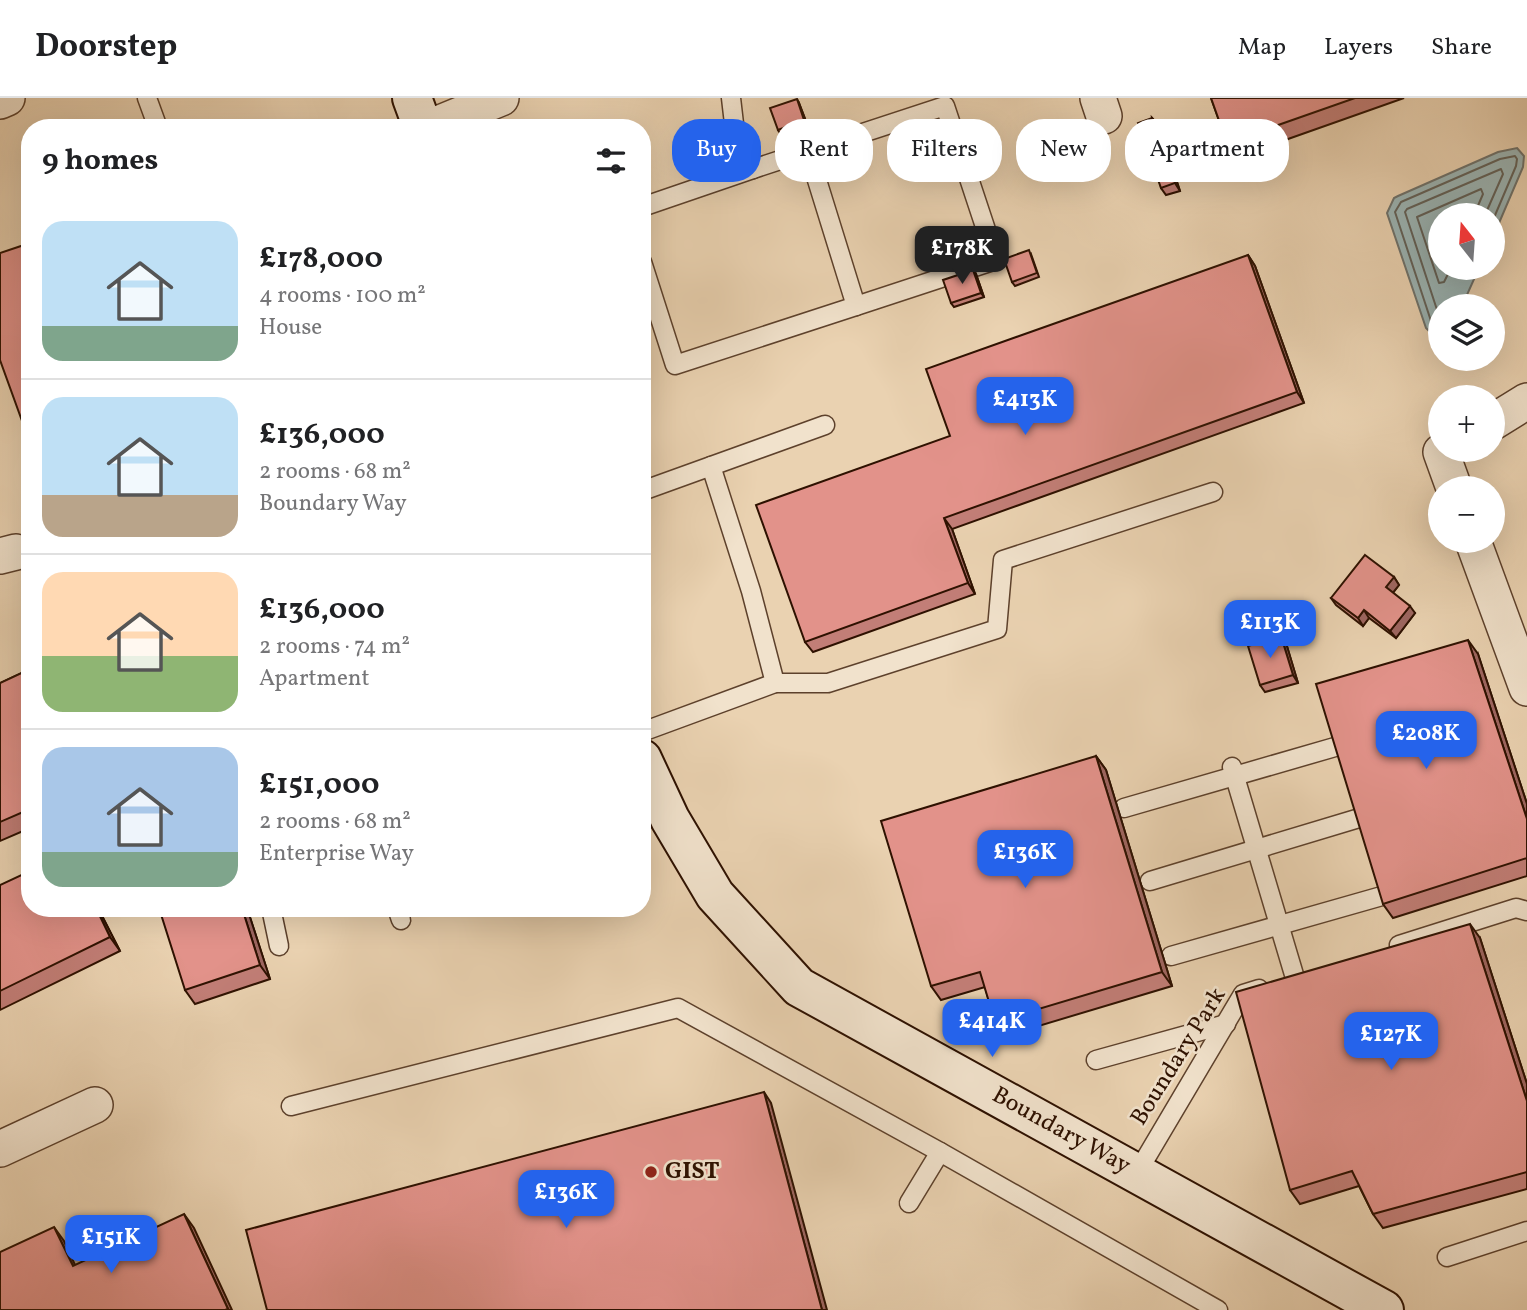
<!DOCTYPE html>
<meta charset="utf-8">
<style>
body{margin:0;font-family:Vollkorn,serif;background:#f2f2f2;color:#202124;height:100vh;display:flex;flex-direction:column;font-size:26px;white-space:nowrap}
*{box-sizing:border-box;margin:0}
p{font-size:23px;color:#757577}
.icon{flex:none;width:38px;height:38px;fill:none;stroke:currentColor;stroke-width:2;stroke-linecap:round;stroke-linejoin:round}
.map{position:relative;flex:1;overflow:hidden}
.side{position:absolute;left:21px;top:21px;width:630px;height:798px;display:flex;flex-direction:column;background:#fff;border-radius:28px;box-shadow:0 7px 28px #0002}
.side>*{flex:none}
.guide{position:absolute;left:672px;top:21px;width:665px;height:63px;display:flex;gap:14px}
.needle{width:46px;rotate:343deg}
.tools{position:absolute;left:1428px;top:105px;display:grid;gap:14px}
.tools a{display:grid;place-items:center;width:77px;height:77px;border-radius:50%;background:#fff;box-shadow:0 7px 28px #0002;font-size:35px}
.price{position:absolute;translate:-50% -60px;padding:0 16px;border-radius:14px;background:#2563eb;color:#fff;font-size:23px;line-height:46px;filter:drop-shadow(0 2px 4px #0008)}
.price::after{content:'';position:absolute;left:50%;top:42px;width:21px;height:16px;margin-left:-10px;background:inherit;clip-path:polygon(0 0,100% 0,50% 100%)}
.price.selected{background:#222;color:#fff}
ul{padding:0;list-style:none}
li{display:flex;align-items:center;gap:21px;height:175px;padding:0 21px}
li+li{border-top:2px solid #e0e0e0}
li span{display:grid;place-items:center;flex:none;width:196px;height:140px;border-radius:21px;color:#555}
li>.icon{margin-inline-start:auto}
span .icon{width:84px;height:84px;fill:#fffc;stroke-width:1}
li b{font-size:30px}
h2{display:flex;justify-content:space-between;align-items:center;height:84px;padding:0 21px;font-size:30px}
.chip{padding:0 24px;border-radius:28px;background:#fff;box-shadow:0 7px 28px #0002;font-size:24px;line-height:63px}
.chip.selected{background:#2563eb;color:#fff}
header{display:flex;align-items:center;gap:42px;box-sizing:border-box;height:98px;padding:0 35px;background:#fff;border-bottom:2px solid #e0e0e0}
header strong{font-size:33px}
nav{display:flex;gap:38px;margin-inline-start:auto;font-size:24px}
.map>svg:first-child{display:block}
</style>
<header>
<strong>Doorstep</strong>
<nav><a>Map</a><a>Layers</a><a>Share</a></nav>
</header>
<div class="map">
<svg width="1527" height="1212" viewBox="0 0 1527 1212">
<rect width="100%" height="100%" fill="#ead2b1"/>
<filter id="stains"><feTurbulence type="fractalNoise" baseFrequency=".00286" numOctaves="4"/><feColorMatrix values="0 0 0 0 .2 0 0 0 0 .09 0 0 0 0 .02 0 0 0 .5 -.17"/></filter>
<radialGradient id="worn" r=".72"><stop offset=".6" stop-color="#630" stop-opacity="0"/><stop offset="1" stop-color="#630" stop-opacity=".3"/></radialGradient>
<!-- water -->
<path fill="#9bb5b5" stroke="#6f736d" stroke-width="2" d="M1517 50 1524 58 1523 69 1493 139V117H1440V170H1479L1462 208H1440V238L1433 237 1426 230 1387 115 1394 100 1398 98 1498 54Z"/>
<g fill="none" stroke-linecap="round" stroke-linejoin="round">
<!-- shore -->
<g stroke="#64635a" stroke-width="2">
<path d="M1451 170 1444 184 1439 185 1417 119 1481 91 1483 96 1474 117"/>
<path d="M1440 221 1405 114 1407 111 1501 71 1503 76 1485 117"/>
<path d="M1440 231 1435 230 1432 226 1395 114 1401 104 1500 61 1515 58 1517 61 1516 68 1493 122"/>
</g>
<!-- lane casing -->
<g stroke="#5d412c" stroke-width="21">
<g id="lane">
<path d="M147 0 158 30"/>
<path d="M731 0 738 60 753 71 945 8 996 162 856 208 808 53"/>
<path d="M642 109 753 71"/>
<path d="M642 164 675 267 856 208"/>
<path d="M642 393 825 327"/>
<path d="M775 585H828L997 531 1003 462 1213 394"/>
<path d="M642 634 775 585 751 493 711 368"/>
<path d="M1232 669 1295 880"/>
<path d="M1124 710 1335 649"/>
<path d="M1150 783 1356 721"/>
<path d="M271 810 279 848"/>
<path d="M397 810 401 822"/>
<path d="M1399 847 1516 810 1527 813"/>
<path d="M1171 858 1382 798"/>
<path d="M1096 962 1226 926"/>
<path d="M291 1008 678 910 940 1054 1218 1212"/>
<path d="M1137 1075 1243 896 1259 891"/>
<path d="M909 1105 940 1054"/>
<path d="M1447 1159 1527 1133"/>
</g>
</g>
<!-- street casing -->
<g stroke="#5d412c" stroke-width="38">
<g id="street">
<path d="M1098 0 1104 18"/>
<path d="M0 3 7 0"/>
<path d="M428 30 501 0"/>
<path d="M1493 324 1527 303"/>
<path d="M1446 352 1441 354 1454 390"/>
<path d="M1473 443 1527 590"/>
<path d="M0 458 16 454"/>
<path d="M0 1051 95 1007"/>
</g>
</g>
<!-- secondary casing -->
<g stroke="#2e1100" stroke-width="42">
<g id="secondary">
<path d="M412 0 423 30"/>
<path d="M642 661 670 721 715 797 799 889 1384 1212"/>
</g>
</g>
<!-- lane -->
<use href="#lane" stroke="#f1e2cc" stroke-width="18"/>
<!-- street -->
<use href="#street" stroke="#f1e2cc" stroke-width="35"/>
<!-- secondary -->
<use href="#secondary" stroke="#f1e2cc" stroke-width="38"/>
</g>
<!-- wall -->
<g fill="#c27e77" stroke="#2e1100" stroke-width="2">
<path d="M1211 0H1404L1237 59 1227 45Z"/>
<path d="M799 5 807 26 780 35 778 32Z"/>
<path d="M1152 20 1158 27 1180 93 1166 97 1161 90Z"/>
<path d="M1031 156 1039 179 1015 188 1012 184Z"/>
<path d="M1248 157 1255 168 1304 305 952 431 975 496 813 554 805 544 950 338Z"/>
<path d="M976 176 984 199 954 209 951 205Z"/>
<path d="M1394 479 1399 487 1393 495 1415 515 1396 540 1369 520 1363 528 1336 507 1331 500Z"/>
<path d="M1286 545 1298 585 1265 594 1260 587Z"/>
<path d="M1478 556 1527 706V778L1393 820 1383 806Z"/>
<path d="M30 571V730L0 743V585Z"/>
<path d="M1096 658 1106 672 1172 888 1005 938 995 924 985 889 941 902 931 888Z"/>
<path d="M0 787 30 810H98L120 853 0 912Z"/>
<path d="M247 810 270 881 195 906 185 892Z"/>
<path d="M1480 840 1527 986V1091L1383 1130 1373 1116 1359 1088 1300 1106 1290 1092Z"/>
</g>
<!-- shaded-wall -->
<g fill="#9e6661" stroke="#2e1100" stroke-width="2">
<path d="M797 1 799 5 807 26 804 22Z"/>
<path d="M1152 20 1158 27 1180 93 1175 85Z"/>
<path d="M1248 157 1255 168 1304 305 1297 294Z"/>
<path d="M973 172 976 176 984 199 981 195Z"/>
<path d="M944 420 952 431 975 496 968 485Z"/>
<path d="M1394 479 1399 487 1391 497 1386 489Z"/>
<path d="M1410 508 1415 515 1396 540 1390 533Z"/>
<path d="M1364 512 1369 520 1363 528 1358 520Z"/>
<path d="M1281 538 1286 545 1298 585 1293 577Z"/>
<path d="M1468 542 1478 556 1527 706V721Z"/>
<path d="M1096 658 1106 672 1172 888 1162 874Z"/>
<path d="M96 810H98L120 853 110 839Z"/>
<path d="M242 810H247L270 881 260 867Z"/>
<path d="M1470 826 1480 840 1527 986V1003Z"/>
<path d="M764 994 771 1005 827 1212H822Z"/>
<path d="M184 1116 194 1130 232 1212H229L228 1211Z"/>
<path d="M54 1129 64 1143 82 1182 73 1168Z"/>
</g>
<!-- building -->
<g fill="#e2928a" stroke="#2e1100" stroke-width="2">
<path d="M1211 0H1355L1227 45Z"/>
<path d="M797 1 804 22 778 32 770 10Z"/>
<path d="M1152 20 1175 85 1161 90 1138 25Z"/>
<path d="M30 145V345L0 262V155Z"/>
<path d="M1029 152 1037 175 1012 184 1004 161Z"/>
<path d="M1248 157 1297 294 944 420 968 485 805 544 756 407 950 338 926 271Z"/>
<path d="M973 172 981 195 951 205 943 182Z"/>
<path d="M1365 457 1394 479 1386 489 1410 508 1390 533 1364 512 1358 520 1331 500Z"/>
<path d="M1281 538 1293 577 1260 587 1248 548Z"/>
<path d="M1468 542 1527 721V760L1383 806 1316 586Z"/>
<path d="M30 571V711L0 724V585Z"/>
<path d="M1096 658 1162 874 995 924 980 874 931 888 881 723Z"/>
<path d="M30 773V810H96L110 839 0 893V787Z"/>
<path d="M159 810H242L260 867 185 892Z"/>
<path d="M1470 826 1527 1003V1074L1373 1116 1352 1073 1290 1092 1236 894Z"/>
<path d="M764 994 822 1212H267L246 1132Z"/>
<path d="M184 1116 228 1211 225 1212H0V1154L54 1129 73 1168Z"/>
</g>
<!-- markers -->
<circle fill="#8f2418" stroke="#f1e2cc" stroke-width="2.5" cx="651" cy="1074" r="7"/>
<g text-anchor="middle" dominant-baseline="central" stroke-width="5" stroke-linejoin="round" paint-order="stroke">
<!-- street labels -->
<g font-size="24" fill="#2e1100" stroke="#f1e2cc">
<text transform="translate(1179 959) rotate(-58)">Boundary Park</text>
<text transform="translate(1061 1033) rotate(29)">Boundary Way</text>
</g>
<!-- poi labels -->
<g font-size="24" font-weight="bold" fill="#2e1100" stroke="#f1e2cc" text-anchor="start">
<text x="665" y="1074">GIST</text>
</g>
</g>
<rect width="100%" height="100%" filter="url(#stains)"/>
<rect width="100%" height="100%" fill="url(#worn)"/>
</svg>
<div class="tools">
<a><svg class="needle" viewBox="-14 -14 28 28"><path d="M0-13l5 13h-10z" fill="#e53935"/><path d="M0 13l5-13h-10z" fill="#757577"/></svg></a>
<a><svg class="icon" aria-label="layers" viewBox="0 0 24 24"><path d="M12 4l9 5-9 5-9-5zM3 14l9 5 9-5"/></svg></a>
<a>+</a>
<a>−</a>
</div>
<b class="price selected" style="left:962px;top:188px">£178K</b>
<b class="price" style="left:1025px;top:339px">£413K</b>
<b class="price" style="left:1270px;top:562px">£113K</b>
<b class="price" style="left:1426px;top:673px">£208K</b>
<b class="price" style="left:1025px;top:792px">£136K</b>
<b class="price" style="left:992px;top:961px">£414K</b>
<b class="price" style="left:1391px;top:974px">£127K</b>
<b class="price" style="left:566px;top:1132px">£136K</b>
<b class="price" style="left:111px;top:1177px">£151K</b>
<div class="guide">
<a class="chip selected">Buy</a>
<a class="chip">Rent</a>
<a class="chip">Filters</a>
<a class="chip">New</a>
<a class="chip">Apartment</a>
</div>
<section class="side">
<h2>9 homes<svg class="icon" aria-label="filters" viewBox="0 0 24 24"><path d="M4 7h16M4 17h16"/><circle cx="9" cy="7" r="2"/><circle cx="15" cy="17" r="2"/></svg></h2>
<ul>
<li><span style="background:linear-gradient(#bfe0f5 75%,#7fa58c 0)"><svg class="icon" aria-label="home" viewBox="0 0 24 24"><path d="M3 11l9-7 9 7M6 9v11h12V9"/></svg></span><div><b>£178,000</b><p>4 rooms · 100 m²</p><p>House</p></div></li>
<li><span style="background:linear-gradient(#bfe0f5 70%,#b9a48a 0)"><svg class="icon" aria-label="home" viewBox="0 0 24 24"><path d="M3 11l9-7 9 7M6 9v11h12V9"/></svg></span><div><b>£136,000</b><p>2 rooms · 68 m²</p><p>Boundary Way</p></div></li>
<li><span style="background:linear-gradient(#ffd9b3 60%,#8fb573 0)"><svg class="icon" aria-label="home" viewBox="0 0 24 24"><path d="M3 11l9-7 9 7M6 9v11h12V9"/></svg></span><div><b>£136,000</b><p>2 rooms · 74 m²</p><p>Apartment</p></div></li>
<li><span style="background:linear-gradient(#a9c7e8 75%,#7fa58c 0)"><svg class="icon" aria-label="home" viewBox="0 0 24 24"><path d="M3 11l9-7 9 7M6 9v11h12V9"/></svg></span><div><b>£151,000</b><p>2 rooms · 68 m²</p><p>Enterprise Way</p></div></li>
</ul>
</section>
</div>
